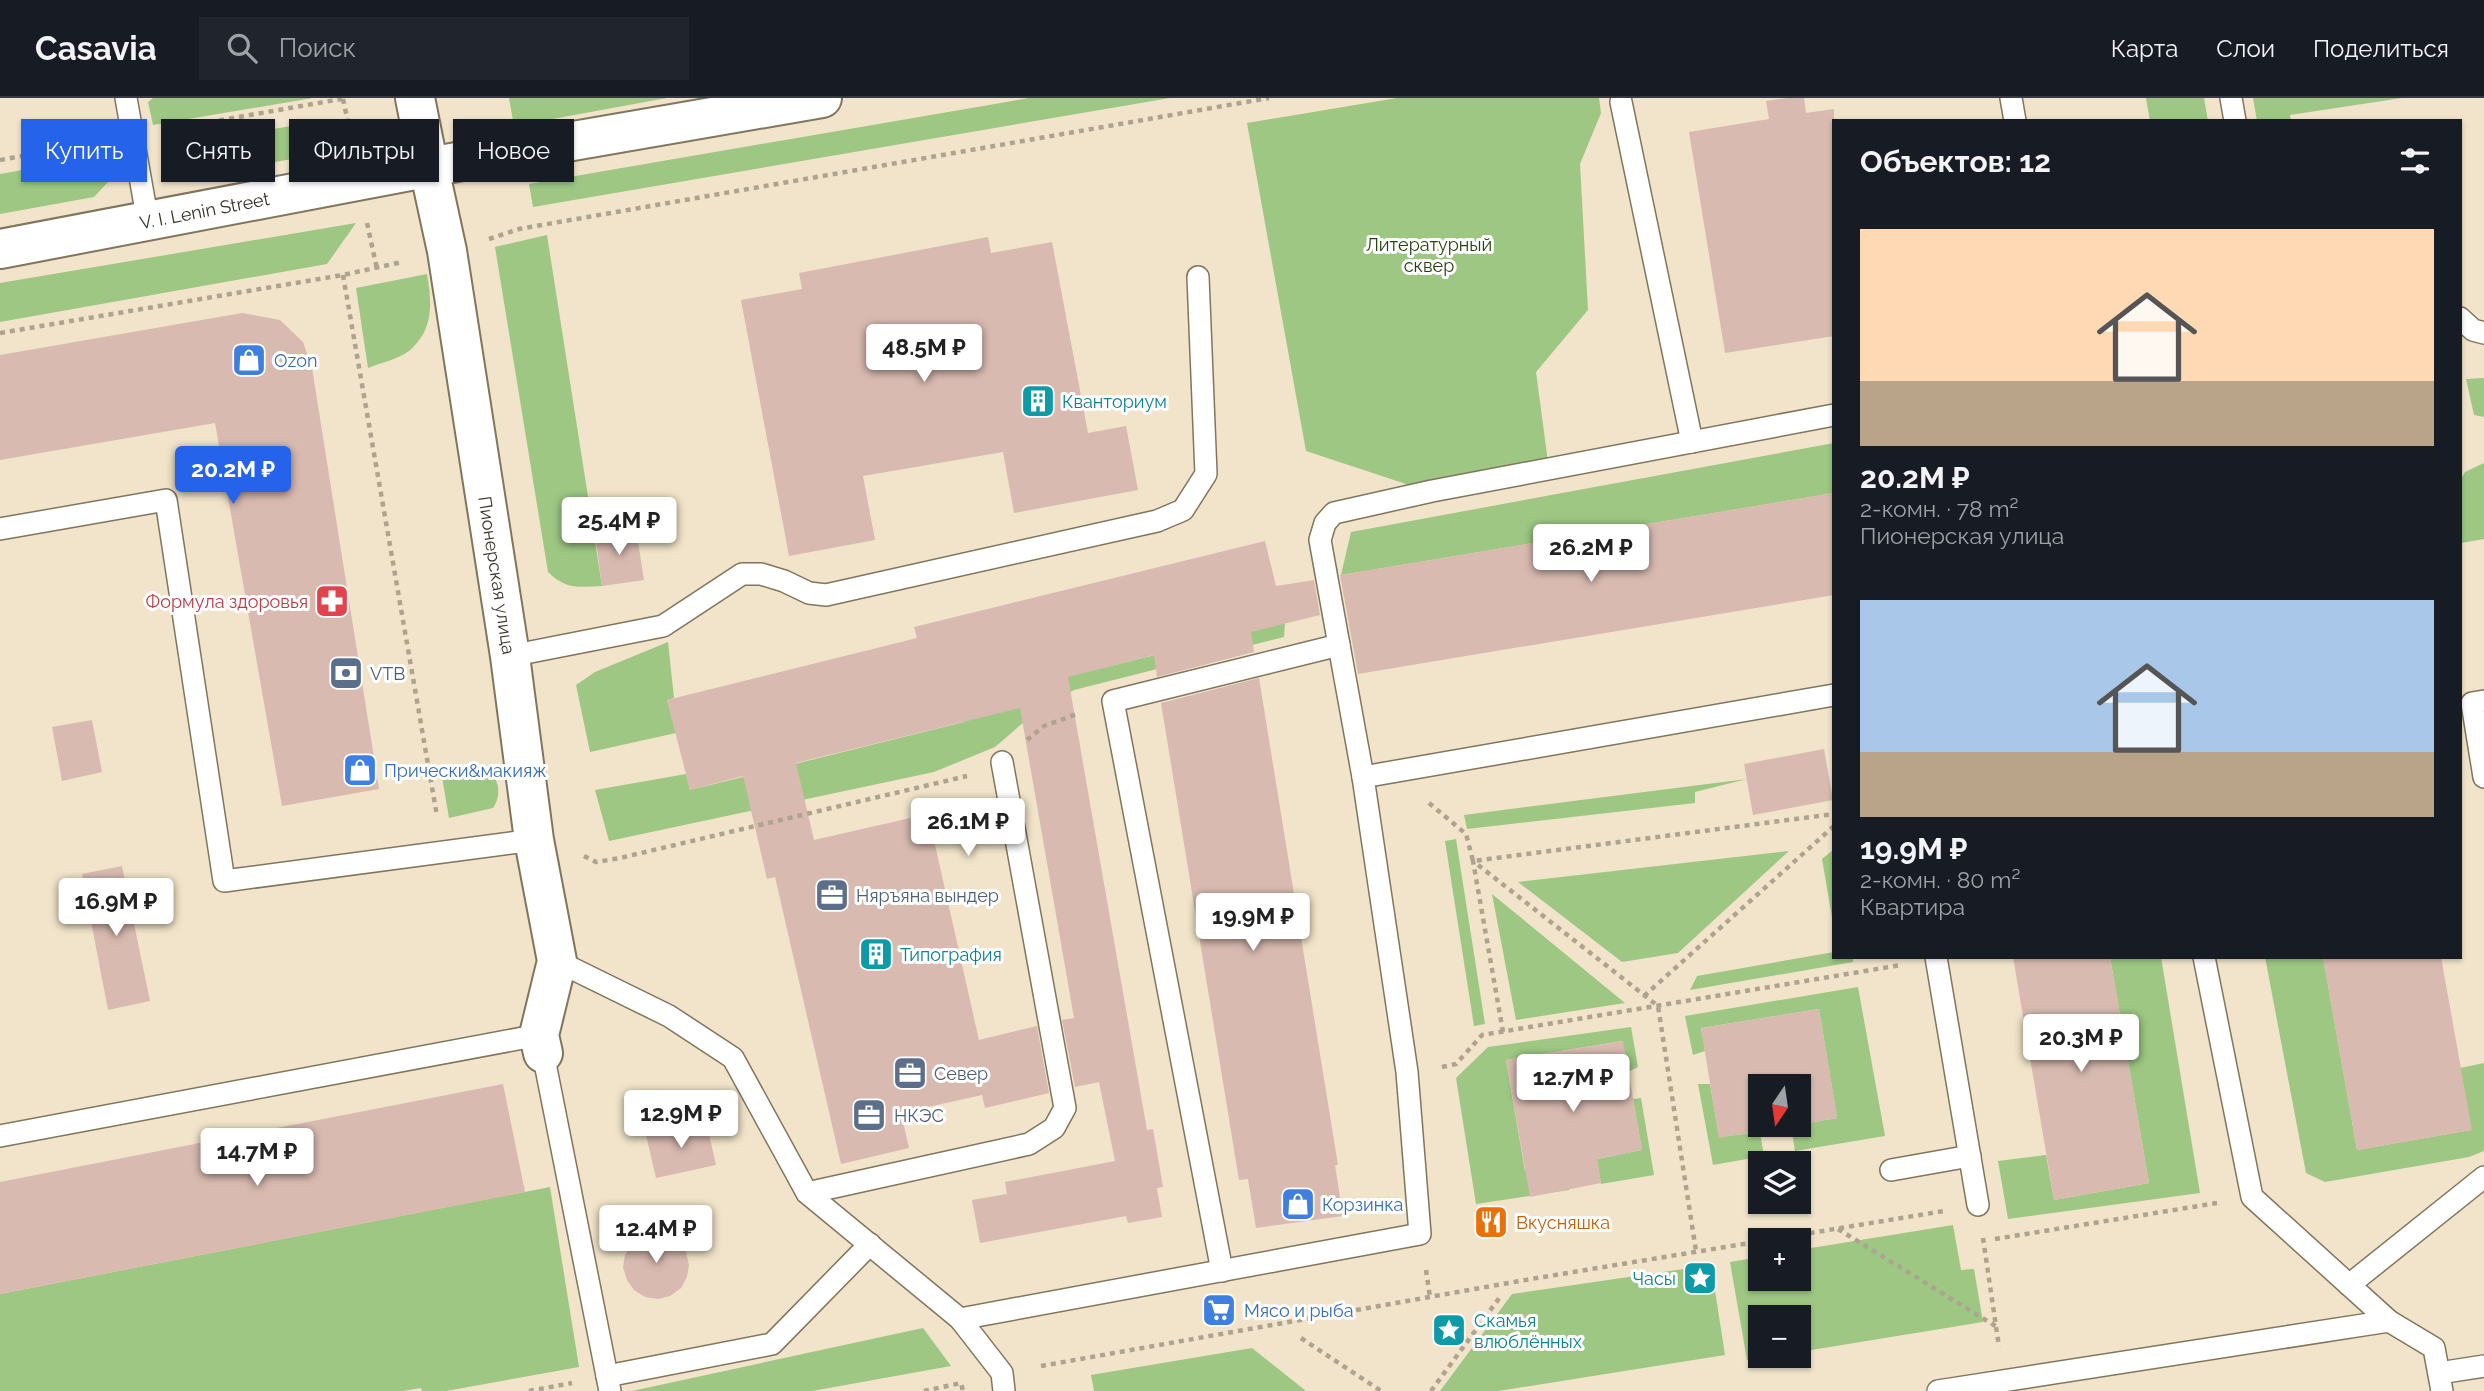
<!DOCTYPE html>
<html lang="ru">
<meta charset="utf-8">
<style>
body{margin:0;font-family:Raleway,sans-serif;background:#20242c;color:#f1f3f6;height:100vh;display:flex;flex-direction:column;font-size:26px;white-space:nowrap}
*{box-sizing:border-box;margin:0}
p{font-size:23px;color:#9ea1a6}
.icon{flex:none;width:38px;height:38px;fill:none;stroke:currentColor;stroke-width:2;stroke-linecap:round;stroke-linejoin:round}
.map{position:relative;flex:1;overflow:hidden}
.sheet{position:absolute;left:1832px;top:21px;width:630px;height:840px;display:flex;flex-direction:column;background:#171b24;border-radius:0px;box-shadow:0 2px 5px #0004}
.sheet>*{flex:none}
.banner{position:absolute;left:21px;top:21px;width:665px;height:63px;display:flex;gap:14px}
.needle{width:46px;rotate:193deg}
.buttons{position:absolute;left:1748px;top:976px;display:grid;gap:14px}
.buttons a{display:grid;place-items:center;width:63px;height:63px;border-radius:0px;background:#171b24;box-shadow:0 2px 5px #0004;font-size:35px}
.price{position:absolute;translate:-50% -60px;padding:0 16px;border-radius:7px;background:#fff;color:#222;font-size:23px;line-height:46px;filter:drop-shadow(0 2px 4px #0008)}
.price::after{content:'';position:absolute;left:50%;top:42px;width:21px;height:16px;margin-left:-10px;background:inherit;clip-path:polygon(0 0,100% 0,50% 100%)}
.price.selected{background:#2563eb;color:#fff}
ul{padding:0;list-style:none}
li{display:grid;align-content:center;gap:14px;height:371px;padding:0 28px}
li span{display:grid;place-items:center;height:217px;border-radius:0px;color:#555}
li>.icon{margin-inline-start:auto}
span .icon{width:126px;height:126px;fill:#fffc;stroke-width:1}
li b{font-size:30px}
h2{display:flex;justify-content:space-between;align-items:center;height:84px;padding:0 28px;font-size:30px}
.chip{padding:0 24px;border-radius:0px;background:#171b24;box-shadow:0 2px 5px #0004;font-size:24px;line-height:63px}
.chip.selected{background:#2563eb;color:#fff}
header{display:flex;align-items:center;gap:42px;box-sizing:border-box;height:98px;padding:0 35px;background:#171b24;border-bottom:2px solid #363941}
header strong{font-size:33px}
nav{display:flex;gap:38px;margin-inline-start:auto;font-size:24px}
.search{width:490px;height:63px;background:#20242c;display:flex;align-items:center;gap:18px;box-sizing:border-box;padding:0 24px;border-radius:0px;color:#9ea1a6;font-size:26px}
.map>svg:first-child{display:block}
</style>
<header>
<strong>Casavia</strong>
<div class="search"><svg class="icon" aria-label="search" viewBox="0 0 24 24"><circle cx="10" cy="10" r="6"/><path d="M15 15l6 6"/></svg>Поиск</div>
<nav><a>Карта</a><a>Слои</a><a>Поделиться</a></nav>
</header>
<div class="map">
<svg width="2484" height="1293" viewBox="0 0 2484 1293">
<rect width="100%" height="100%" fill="#f1e4ca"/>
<!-- green -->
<g fill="#9dc783">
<path d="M153 0H313L153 27 148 4Z"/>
<path d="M509 0H667L514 28Z"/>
<path d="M1029 0H1170L533 109 529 86Z"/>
<path d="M1397 0H1599L1601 15 1580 66 1588 212 1536 274 1548 364 1409 387 1306 353 1247 25Z"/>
<path d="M2146 0H2204L2208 23H2150Z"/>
<path d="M2253 0H2402L2290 17 2291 23H2257Z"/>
<path d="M333 21 340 52 195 79 176 70 167 49Z"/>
<path d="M113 56 109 83 94 99 0 116V76Z"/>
<path d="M356 125 327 166 0 224V185Z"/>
<path d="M547 137 602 488C579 489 566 492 548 474L495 149Z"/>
<path d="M427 176C432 205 434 232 409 253 399 261 380 265 368 270L356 190Z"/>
<path d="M2484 280V319L2474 317 2466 281Z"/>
<path d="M1834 345V395L1341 477 1351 434Z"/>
<path d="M2484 365V441L2461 445V381L2465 374Z"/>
<path d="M1285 525 1284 539 1074 592 1039 611 995 649 934 674 609 743 595 692 686 676 690 692 964 624 960 605Z"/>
<path d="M668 544 674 600 667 602 676 635 590 654 576 587 595 574Z"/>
<path d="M489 670C499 684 502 696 493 710L449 720 442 679Z"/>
<path d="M1747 681 1695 694V705L1467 731 1464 717Z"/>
<path d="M1456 741 1485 926 1474 928 1445 743Z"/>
<path d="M1834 751V831L1822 761Z"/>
<path d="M1789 753 1678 855 1622 864 1518 784Z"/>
<path d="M1492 796 1625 905 1516 922Z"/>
<path d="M1834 854V859H1853V864L1690 892 1697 878Z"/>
<path d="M2110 859H2161L2200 1095 2008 1121 1998 1063 2046 1057 2054 1102 2149 1085Z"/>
<path d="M2265 859H2323L2357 1052 2471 1032 2460 970 2484 965V1053L2469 1059 2325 1084 2306 1075Z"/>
<path d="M1858 889 1885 1038 1795 1053 1791 1028 1837 1020 1819 911 1701 930 1705 953 1693 957 1685 918Z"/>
<path d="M1631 929 1638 969 1628 974 1622 943 1506 962 1525 1073 1565 1066 1569 1092 1476 1106 1456 980 1488 949Z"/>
<path d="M1698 986H1710L1719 1039 1760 1034 1764 1058 1713 1067Z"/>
<path d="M1641 1000 1654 1077 1601 1086 1597 1061 1642 1052 1633 1001Z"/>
<path d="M550 1089 579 1269 446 1293H422L421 1290 403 1293H0V1196Z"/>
<path d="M1953 1127 1961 1172 1974 1171 1983 1224 1799 1254V1220H1760V1258H1771L1747 1262 1730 1164 1760 1159V1181H1799V1152Z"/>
<path d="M1711 1167 1725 1257 1498 1293H1440L1512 1196Z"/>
<path d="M923 1230 951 1268 812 1293H632Z"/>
<path d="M1252 1250 1306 1293H1094L1091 1277Z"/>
</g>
<!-- building -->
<g fill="#d8bab0">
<path d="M1788 0H1804L1806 15 1834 11V238L1725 255 1689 34 1769 21 1766 3Z"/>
<path d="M988 139 991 155 1052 144 1088 335 1126 328 1138 392 1014 415 1003 354 863 378 875 442 789 458 741 202 802 191 799 175Z"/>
<path d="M242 215 280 222 303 244 312 270 379 691 282 708 215 325 0 362V257Z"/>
<path d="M1834 395V497L1358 576 1340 477Z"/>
<path d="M636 431 644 482 602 488 595 436Z"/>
<path d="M1265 443 1276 488 1314 482 1320 517 1251 534 1254 554 1157 579 1154 557 1068 579 1147 1032 1153 1031 1163 1089 1157 1090 1162 1119 1128 1125 1126 1118 980 1145 972 1102 1007 1096 1005 1084 1115 1063 1099 984 1075 989 1062 922 1074 920 1020 610 796 665 814 742 928 716 979 942 1037 928 1049 995 985 1010 982 997 901 1015 909 1050 841 1066 775 779 767 781 743 678 690 692 667 602 917 540 914 529Z"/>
<path d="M1259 580 1338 1067H1335L1343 1118 1256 1130 1248 1081 1239 1082 1161 605Z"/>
<path d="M92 622 102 674 62 683 52 629Z"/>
<path d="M1824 651 1833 702 1753 717 1744 666Z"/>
<path d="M122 768 150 903 108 912 82 776Z"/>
<path d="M2013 859H2110L2149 1085 2054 1102Z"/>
<path d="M2323 859H2441L2472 1032 2357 1052Z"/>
<path d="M1819 911 1837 1020 1799 1027V989H1760V1027H1797L1719 1040 1701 930Z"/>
<path d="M1623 943 1642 1052 1597 1061 1601 1085 1530 1099 1506 962Z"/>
<path d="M503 986 525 1094 0 1196V1084Z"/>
<path d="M706 1023 716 1067 656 1080 646 1037Z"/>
<path d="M655 1129 678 1144 686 1154 689 1167 687 1179 681 1190 670 1198 658 1201 645 1199 634 1192 627 1182 623 1169 625 1157 632 1146Z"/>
</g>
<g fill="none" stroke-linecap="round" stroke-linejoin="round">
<!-- service casing -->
<g stroke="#80755d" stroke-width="24">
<g id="service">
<path d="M126 0 148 124"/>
<path d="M2011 0 2015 23"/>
<path d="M2231 0 2235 23"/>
<path d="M1621 4 1692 344"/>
<path d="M2460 220 2473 232 2484 235"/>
<path d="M0 431 166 402 224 783 534 742"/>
<path d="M1339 547 1320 442 1325 425 1334 415 1432 393 1834 317"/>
<path d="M510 558 663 528 742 476H761L784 483 809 495 826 497 1157 423 1183 412 1206 376 1198 179"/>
<path d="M2484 603 2472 605 2484 679"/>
<path d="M1936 859 1978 1107"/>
<path d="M2204 859 2252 1099 2389 1223 2434 1250 2442 1293"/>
<path d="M557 863 669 918 733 960 807 1095 960 1221 1002 1275 1004 1293"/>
<path d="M543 955 610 1293"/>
<path d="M0 1038 539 937"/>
<path d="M1891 1072 1970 1058"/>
<path d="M807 1095 1029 1046 1054 1030 1065 1010 1002 664"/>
<path d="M1222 1173 1113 603 1339 547 1363 679"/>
<path d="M2349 1187 2484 1079"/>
<path d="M960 1221 1420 1136 1407 974 1363 679 1834 597"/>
<path d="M2439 1275 2484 1268"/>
<path d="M607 1278 772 1246 870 1146"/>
<path d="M1938 1293 2389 1223"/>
</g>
</g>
<!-- minor casing -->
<g stroke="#80755d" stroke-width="42">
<g id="minor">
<path id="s1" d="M429 70 447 153 510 558 534 742 557 863 539 937 543 955"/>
</g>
</g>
<!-- tertiary casing -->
<g stroke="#80755d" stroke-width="42">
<path id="tertiary" d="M415 0 429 70"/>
</g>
<!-- secondary casing -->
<g stroke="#80755d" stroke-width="42">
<g id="secondary">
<path id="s2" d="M0 151 504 55 822 0"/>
</g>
</g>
<!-- path -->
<g stroke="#ada38f" stroke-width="4.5" stroke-dasharray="5 5" stroke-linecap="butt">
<path d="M343 1 351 38"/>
<path d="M170 31 347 0"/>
<path d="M0 62 99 44"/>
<path d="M367 125 377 171"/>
<path d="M489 141 519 131 1269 0"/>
<path d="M343 177 437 718"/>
<path d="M0 235 343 177 402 164"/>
<path d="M1027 642 1044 628 1077 616"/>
<path d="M1429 705 1466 736 1473 763 1834 716"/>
<path d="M584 758 596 764 620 760 967 678"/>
<path d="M1644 898 1834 728"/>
<path d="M1503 934 1473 763 1658 908 1696 1153"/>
<path d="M1442 969 1456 966 1482 937 1901 867"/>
<path d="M1838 1131 1997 1229"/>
<path d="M1983 1140 1999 1249"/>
<path d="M1995 1141 2217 1105"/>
<path d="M1426 1172 1430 1199"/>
<path d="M1301 1240 1381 1293"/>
<path d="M1041 1268 1531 1181 1944 1113"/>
<path d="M529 1293 572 1285"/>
<path d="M924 1293 961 1285 963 1293"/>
<path d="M1431 1293 1500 1199"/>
</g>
<!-- service -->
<use href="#service" stroke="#fff" stroke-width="21"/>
<!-- minor -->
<use href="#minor" stroke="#fff" stroke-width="38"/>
<!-- tertiary -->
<use href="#tertiary" stroke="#fff" stroke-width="38"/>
<!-- secondary -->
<use href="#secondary" stroke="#fff" stroke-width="38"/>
</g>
<!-- icons -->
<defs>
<g id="shop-square" transform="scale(1.75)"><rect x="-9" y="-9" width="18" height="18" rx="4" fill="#3f7fe0" stroke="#fff"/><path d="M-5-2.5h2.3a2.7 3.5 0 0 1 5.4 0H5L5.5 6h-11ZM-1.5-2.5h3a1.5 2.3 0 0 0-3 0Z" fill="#fff"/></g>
<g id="building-square" transform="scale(1.75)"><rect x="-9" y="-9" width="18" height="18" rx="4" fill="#0f9aa8" stroke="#fff"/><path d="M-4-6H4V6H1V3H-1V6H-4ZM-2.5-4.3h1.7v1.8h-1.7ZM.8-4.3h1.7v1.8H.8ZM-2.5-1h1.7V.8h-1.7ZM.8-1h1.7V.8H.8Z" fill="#fff"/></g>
<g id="pharmacy-square" transform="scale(1.75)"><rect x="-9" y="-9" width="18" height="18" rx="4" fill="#e0444e" stroke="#fff"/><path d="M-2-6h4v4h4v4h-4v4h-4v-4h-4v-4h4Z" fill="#fff"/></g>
<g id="bank-square" transform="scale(1.75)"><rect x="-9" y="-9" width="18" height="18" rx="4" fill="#5c6f8a" stroke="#fff"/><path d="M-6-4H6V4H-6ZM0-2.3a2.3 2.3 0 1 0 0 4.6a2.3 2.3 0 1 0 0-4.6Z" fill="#fff"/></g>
<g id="office-square" transform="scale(1.75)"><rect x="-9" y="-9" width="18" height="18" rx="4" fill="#5c6f8a" stroke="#fff"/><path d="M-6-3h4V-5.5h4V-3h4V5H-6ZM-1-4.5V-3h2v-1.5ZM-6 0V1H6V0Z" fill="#fff"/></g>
<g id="restaurant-square" transform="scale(1.75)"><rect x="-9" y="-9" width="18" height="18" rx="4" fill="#e8710a" stroke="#fff"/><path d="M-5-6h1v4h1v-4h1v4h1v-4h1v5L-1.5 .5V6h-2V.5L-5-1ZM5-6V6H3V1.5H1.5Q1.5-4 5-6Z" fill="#fff"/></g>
<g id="sight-square" transform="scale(1.75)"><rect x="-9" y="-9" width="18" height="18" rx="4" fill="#0f9aa8" stroke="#fff"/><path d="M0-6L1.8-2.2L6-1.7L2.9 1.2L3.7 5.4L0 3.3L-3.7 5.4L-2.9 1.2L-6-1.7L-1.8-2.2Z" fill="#fff"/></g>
<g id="supermarket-square" transform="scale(1.75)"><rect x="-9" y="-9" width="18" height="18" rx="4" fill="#3f7fe0" stroke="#fff"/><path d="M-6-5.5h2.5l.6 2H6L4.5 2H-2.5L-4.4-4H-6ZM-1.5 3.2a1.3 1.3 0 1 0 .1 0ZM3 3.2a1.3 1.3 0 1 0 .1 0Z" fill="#fff"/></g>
</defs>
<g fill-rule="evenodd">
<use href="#shop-square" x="249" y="262"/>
<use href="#building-square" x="1038" y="303"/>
<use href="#pharmacy-square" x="332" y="503"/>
<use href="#bank-square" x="346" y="575"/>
<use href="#shop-square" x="360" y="672"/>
<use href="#office-square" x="832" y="797"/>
<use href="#building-square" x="876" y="856"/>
<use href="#office-square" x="910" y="975"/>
<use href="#office-square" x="869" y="1017"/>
<use href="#shop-square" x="1298" y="1106"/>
<use href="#restaurant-square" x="1491" y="1124"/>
<use href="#sight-square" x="1700" y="1180"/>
<use href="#supermarket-square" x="1219" y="1212"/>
<use href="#sight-square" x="1449" y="1232"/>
</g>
<g text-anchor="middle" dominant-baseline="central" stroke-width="6" stroke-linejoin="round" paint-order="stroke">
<!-- street labels -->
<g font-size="18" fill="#39342a" stroke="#fff">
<text stroke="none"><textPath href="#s2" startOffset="208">V. I. Lenin Street</textPath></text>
<text stroke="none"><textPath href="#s1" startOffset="413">Пионерская улица</textPath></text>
</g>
<!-- park labels -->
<g font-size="18" fill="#26430e" stroke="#fff">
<text x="1429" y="146">Литературный<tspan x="1429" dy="21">сквер</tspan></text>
</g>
<!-- shop labels -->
<g font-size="18" fill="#366cbe" stroke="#fff" text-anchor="start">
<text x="274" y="262">Ozon</text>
<text x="384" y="672">Прически&amp;макияж</text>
<text x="1322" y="1106">Корзинка</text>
<text x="1244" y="1212">Мясо и рыба</text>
</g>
<!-- culture labels -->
<g font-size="18" fill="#0d838f" stroke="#fff" text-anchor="start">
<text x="1062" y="303">Кванториум</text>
<text x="900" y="856">Типография</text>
<text x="1676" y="1180" text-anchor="end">Часы</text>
<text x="1474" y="1222">Скамья<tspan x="1474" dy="21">влюблённых</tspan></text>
</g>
<!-- health labels -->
<g font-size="18" fill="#be3a42" stroke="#fff" text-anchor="end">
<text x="308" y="503">Формула здоровья</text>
</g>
<!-- service labels -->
<g font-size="18" fill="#4e5e75" stroke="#fff" text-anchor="start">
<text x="370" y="575">VTB</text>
<text x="856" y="797">Няръяна вындер</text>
<text x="934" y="975">Север</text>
<text x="894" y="1017">НКЭС</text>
</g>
<!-- food labels -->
<g font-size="18" fill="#c56008" stroke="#fff" text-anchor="start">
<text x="1516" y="1124">Вкусняшка</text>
</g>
</g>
</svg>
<div class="buttons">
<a><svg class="needle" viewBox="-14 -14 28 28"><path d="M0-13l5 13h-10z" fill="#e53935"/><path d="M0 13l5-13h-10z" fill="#9ea1a6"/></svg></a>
<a><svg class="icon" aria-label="layers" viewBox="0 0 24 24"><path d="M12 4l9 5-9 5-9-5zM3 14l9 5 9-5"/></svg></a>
<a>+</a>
<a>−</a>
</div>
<b class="price" style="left:924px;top:286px">48.5M ₽</b>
<b class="price selected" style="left:233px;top:408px">20.2M ₽</b>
<b class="price" style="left:619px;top:459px">25.4M ₽</b>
<b class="price" style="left:1591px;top:486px">26.2M ₽</b>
<b class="price" style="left:968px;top:760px">26.1M ₽</b>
<b class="price" style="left:116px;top:840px">16.9M ₽</b>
<b class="price" style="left:1253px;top:855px">19.9M ₽</b>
<b class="price" style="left:2081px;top:976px">20.3M ₽</b>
<b class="price" style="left:1573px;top:1016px">12.7M ₽</b>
<b class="price" style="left:681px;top:1052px">12.9M ₽</b>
<b class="price" style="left:257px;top:1090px">14.7M ₽</b>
<b class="price" style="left:656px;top:1167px">12.4M ₽</b>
<div class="banner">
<a class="chip selected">Купить</a>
<a class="chip">Снять</a>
<a class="chip">Фильтры</a>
<a class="chip">Новое</a>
</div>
<section class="sheet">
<h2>Объектов: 12<svg class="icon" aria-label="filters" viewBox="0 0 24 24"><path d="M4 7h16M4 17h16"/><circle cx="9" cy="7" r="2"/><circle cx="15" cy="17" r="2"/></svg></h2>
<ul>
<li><span style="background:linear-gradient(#ffd9b3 70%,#b9a48a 0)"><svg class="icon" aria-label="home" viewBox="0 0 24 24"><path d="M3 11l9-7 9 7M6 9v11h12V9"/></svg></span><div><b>20.2M ₽</b><p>2-комн. · 78 m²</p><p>Пионерская улица</p></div></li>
<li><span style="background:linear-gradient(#a9c7e8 70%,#b9a48a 0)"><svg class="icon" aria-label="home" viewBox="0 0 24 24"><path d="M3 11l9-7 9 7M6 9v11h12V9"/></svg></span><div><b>19.9M ₽</b><p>2-комн. · 80 m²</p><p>Квартира</p></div></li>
</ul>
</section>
</div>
